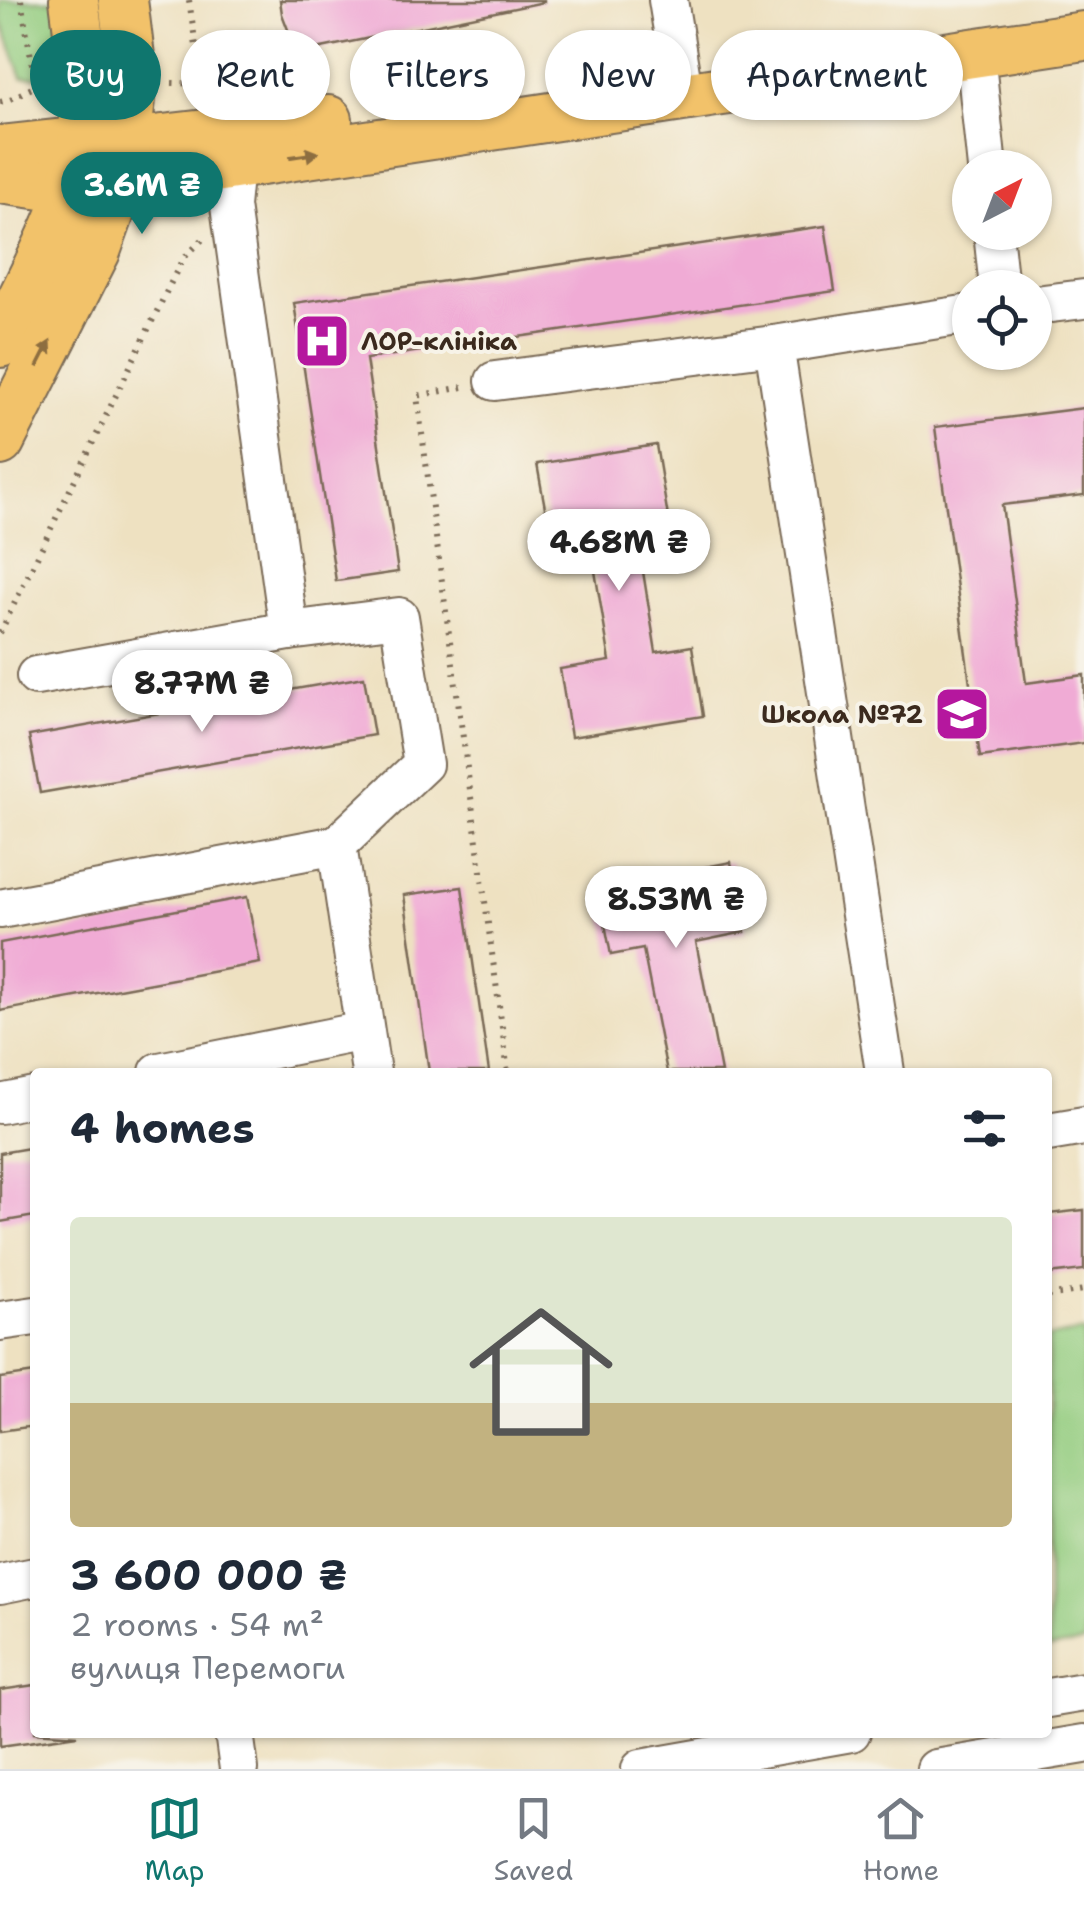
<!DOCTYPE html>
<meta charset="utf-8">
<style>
body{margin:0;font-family:"Shantell Sans",sans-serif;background:#f2f2f3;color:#1f2937;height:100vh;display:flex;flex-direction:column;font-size:38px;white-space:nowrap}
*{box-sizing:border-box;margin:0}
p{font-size:32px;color:#747a83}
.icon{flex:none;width:55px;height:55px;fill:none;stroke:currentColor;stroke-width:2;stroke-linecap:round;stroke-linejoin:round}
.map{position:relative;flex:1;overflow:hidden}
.side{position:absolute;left:30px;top:1068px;width:1022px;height:670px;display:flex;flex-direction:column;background:#fff;border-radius:10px;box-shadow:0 2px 8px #0004}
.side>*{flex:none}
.banner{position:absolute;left:30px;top:30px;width:1025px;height:90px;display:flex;gap:20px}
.needle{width:65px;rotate:42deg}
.buttons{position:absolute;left:952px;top:150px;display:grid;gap:20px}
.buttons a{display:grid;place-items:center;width:100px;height:100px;border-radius:50%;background:#fff;box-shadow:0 2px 8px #0004;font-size:50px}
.price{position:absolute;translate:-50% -85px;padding:0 22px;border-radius:35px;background:#fff;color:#222;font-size:32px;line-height:65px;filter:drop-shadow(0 2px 5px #0008)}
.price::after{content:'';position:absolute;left:50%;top:60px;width:30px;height:22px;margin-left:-15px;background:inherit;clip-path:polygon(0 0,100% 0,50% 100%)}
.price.current{background:#0f766e;color:#fff}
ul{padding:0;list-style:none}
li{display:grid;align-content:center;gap:20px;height:530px;padding:0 40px}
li+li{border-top:2px solid #e0e1e3}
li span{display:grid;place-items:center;height:310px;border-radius:10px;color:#555}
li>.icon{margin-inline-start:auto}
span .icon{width:180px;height:180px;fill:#fffc;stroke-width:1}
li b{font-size:42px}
h2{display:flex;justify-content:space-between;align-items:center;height:120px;padding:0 40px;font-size:42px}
.pill{padding:0 35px;border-radius:45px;background:#fff;box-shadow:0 2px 8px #0004;font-size:35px;line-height:90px}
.pill.current{background:#0f766e;color:#fff}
.tabs{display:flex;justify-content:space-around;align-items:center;height:140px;border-top:2px solid #e0e1e3;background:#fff;font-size:28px;color:#747a83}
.tabs a{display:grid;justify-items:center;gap:5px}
.tabs .current{color:#0f766e}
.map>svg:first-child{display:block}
</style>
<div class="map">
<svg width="1084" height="1769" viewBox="0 0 1084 1769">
<rect width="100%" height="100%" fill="#f7f3e8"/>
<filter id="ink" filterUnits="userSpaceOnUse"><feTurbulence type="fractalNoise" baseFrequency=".01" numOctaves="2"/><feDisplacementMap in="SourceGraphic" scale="20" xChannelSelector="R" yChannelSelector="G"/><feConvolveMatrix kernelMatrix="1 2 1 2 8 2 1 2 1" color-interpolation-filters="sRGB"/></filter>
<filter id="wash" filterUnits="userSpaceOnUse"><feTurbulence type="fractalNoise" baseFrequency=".0048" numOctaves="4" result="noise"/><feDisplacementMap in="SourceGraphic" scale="40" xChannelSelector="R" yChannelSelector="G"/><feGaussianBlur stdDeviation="2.25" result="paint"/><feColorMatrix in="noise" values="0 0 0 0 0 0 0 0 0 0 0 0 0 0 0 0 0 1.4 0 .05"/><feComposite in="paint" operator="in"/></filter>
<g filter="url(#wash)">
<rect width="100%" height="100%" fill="#eee1c1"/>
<!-- green -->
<g fill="#93cc7f" stroke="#677b4e" stroke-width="2.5">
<path d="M0 0H62L74 76 22 77 0 17Z"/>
<path d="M1084 1331V1643L1048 1649V1337Z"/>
</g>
<g id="blocks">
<!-- building -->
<g fill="#f0abd5">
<path d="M280 0H544V2L297 53 282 14Z"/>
<path d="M825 226 835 291 366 359 398 572 336 581 294 303Z"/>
<path d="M1084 408V495L1002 505 1026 683 1084 675V743L980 757 935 427Z"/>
<path d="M656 445 668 517 635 522 656 652 692 646 703 716 571 737 560 669 610 661 588 529 550 535 537 464Z"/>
<path d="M364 677 374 735 40 793 29 736Z"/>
<path d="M731 862 745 932 696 942 721 1072H667L643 949 611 955 598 888Z"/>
<path d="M462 887 489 1072H429L404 895Z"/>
<path d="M247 897 260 963 0 1011V943Z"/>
<path d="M35 1147V1216L0 1222V1153Z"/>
<path d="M1084 1210V1270L1048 1274V1214Z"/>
<path d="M35 1373V1426L0 1431V1378Z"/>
<path d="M35 1685V1732L78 1735 0 1746V1690Z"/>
</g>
</g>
</g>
<g filter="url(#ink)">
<use href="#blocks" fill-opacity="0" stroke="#7a6a57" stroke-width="2.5"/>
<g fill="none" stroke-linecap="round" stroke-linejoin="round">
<!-- minor casing -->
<g stroke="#7a6a57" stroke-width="42">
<g id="minor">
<path d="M668 0 681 79"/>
<path d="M975 53 987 168"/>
<path d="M234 166 230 206 289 631 399 617 423 764 337 845 371 1072"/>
<path d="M993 232 999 288"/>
<path d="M1035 305 1084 299"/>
<path d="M495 381 774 345"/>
<path d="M36 676 289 631"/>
<path d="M0 909 337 845"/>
<path d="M159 1072 364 1031"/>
<path d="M885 1072 774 345 970 314"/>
<path d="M0 1104 35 1097"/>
<path d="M1048 1132 1084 1126"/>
<path d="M0 1321 35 1316"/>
<path d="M0 1584 35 1577"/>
<path d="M1048 1698 1084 1692"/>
<path d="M234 1732 239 1769"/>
<path d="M641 1769 851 1732"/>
<path d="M936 1769 1084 1744"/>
</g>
</g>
<!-- major casing -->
<g stroke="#7a6a57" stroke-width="52">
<g id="major">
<path d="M0 150 83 141 128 143 328 120"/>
<path d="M0 179 56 187 182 173 1084 36"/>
<path d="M0 343C28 284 76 201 83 137 87 91 80 46 74 0"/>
<path d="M0 441 96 251 122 179 133 81 123 0"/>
</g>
</g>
<!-- path -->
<g stroke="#7a6a57" stroke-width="6" stroke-dasharray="2.5 8" stroke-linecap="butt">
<path d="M21 0 36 86"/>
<path d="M189 0 204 99"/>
<path d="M172 83 201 84"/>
<path d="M0 102C16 99 29 86 44 85"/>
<path d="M463 387 417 396 508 1072"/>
<path d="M0 633 182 260 203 239"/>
<path d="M1048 1296 1084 1290"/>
</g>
<!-- minor -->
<use href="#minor" stroke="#fff" stroke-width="38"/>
<!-- major -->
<use href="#major" stroke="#f2c26a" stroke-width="48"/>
</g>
<!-- one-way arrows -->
<defs><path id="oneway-solid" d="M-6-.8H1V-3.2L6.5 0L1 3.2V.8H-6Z" transform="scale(2.5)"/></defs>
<g fill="#8d6e40">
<use href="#oneway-solid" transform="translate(304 155) rotate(-9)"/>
<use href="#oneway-solid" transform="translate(44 354) rotate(-63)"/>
</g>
</g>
<!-- icons -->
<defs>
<g id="hospital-square" transform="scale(2.875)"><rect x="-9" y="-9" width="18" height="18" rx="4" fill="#b5179e" stroke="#f7f3e8"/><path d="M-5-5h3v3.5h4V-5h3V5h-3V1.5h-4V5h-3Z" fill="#fff"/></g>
<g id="school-square" transform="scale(2.875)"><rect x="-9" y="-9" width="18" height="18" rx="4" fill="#b5179e" stroke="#f7f3e8"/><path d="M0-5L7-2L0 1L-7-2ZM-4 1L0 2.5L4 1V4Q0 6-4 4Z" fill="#fff"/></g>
</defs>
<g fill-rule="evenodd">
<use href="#hospital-square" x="322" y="341"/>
<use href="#school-square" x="962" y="714"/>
</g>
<g text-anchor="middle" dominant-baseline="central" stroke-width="8" stroke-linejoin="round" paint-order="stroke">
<!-- poi labels -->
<g font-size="25" font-weight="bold" fill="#3b2a1e" stroke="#f7f3e8" text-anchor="start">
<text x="361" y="341">ЛОР-клініка</text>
<text x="923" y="714" text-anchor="end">Школа №72</text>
</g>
</g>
</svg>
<div class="buttons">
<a><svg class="needle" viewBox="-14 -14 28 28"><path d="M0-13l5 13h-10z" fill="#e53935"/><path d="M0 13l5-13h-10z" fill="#747a83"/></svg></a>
<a><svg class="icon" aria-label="locate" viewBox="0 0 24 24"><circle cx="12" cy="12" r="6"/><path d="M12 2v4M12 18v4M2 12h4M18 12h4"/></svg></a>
</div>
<b class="price current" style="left:142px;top:237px">3.6M ₴</b>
<b class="price" style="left:619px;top:594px">4.68M ₴</b>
<b class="price" style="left:202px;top:735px">8.77M ₴</b>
<b class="price" style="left:676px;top:951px">8.53M ₴</b>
<div class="banner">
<a class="pill current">Buy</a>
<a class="pill">Rent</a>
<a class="pill">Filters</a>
<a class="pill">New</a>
<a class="pill">Apartment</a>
</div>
<section class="side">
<h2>4 homes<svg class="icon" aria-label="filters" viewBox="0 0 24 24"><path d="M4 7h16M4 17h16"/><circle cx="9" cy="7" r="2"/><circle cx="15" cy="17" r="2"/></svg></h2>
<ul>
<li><span style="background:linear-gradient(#dfe7d0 60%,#c2b280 0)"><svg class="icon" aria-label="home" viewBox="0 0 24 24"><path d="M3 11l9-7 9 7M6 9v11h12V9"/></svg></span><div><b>3 600 000 ₴</b><p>2 rooms · 54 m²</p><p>вулиця Перемоги</p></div></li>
</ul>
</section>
</div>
<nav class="tabs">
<a class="current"><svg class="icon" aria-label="map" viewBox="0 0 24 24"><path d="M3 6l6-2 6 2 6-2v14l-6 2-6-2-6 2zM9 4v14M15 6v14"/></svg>Map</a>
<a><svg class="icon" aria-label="saved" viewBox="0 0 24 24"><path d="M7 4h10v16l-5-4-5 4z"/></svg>Saved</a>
<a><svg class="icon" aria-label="home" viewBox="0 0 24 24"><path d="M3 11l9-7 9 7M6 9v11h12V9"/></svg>Home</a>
</nav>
